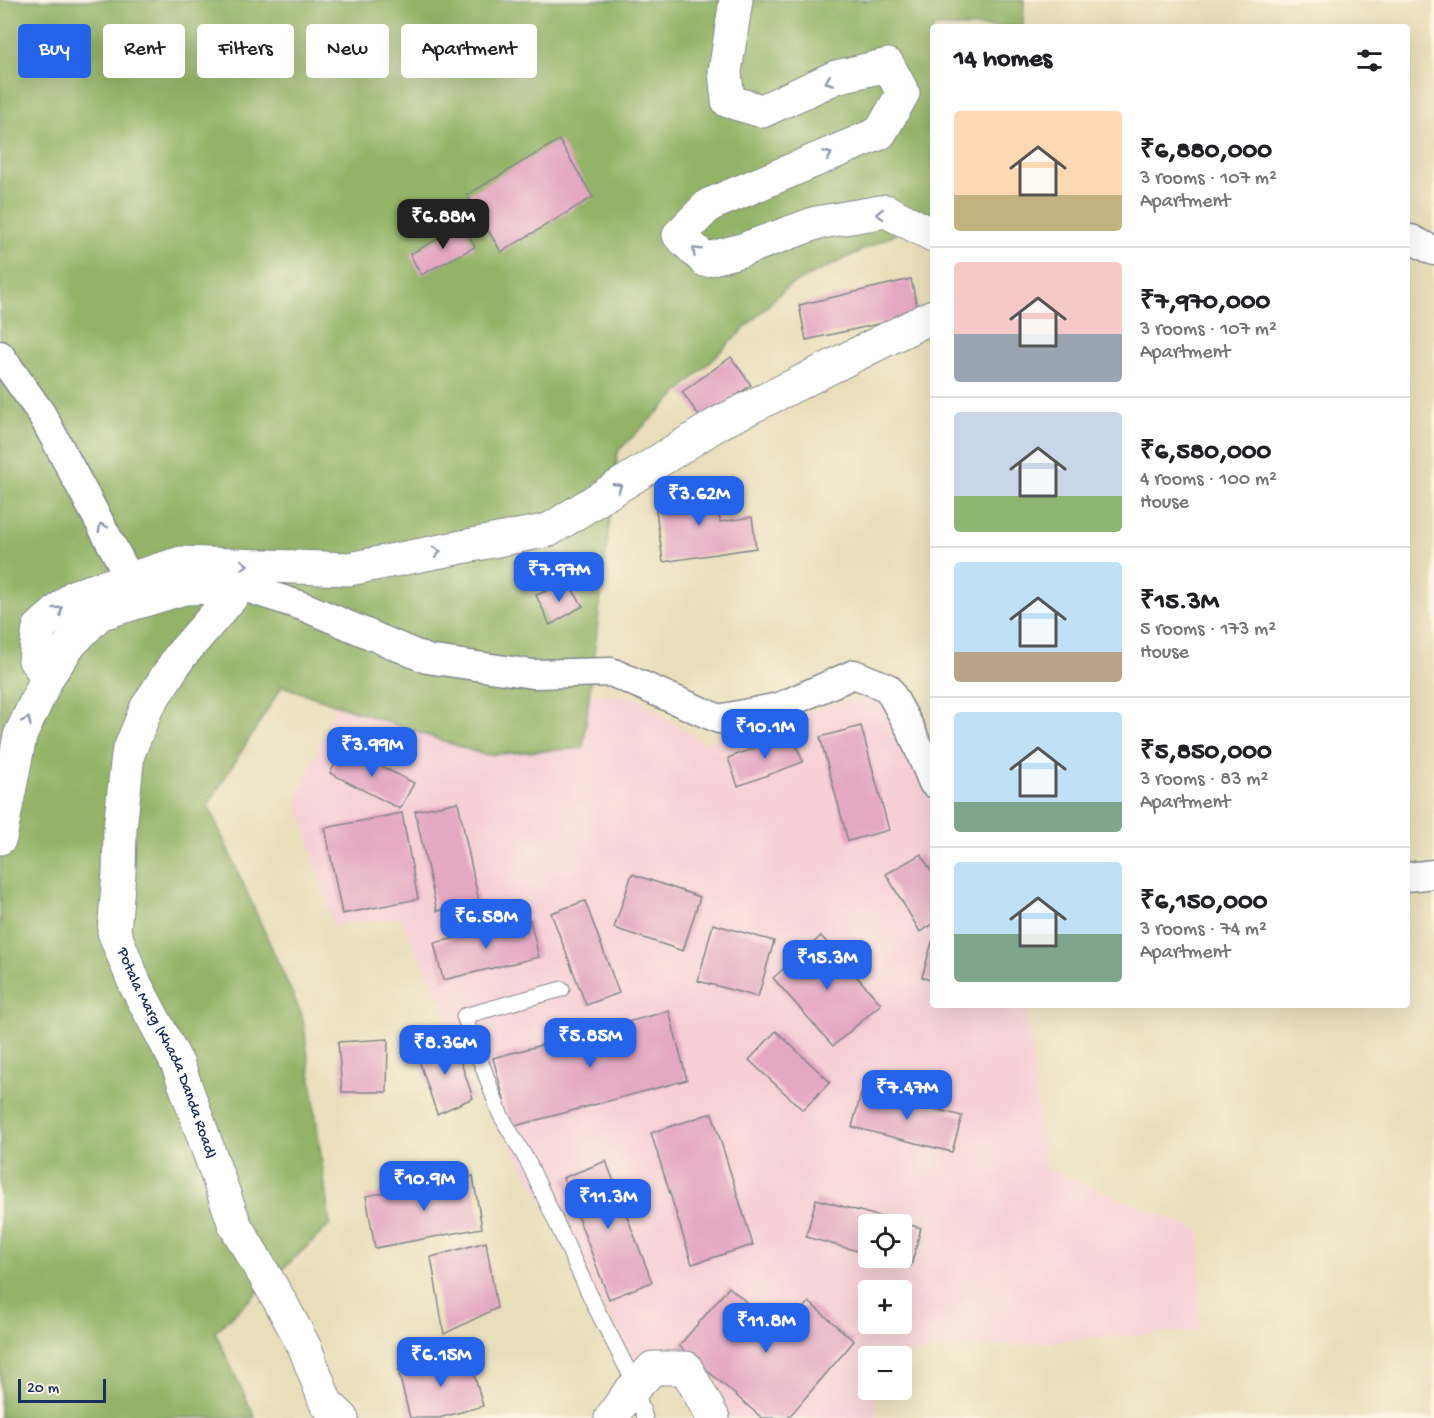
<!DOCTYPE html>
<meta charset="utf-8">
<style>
body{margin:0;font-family:"Gochi Hand",sans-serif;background:#f6f6f6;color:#202124;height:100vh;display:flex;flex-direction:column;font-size:22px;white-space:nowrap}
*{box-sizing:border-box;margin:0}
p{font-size:20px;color:#757577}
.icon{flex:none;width:33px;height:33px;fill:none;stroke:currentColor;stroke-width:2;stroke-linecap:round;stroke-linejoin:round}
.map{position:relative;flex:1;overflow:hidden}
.panel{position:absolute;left:930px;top:24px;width:480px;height:984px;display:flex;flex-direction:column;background:#fff;border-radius:6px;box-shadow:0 6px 24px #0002}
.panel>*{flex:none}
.hud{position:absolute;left:18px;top:24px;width:570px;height:54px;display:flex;gap:12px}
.controls{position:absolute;left:858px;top:1214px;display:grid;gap:12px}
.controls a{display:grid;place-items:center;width:54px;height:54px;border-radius:6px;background:#fff;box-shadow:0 6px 24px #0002;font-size:30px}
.scale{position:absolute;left:18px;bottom:15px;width:88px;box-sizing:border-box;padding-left:6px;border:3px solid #1b2f5e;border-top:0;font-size:16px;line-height:21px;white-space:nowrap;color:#1b2f5e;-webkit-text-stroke:4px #fcf5e5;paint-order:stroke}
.price{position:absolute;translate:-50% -51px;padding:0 14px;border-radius:12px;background:#2563eb;color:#fff;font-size:20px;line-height:39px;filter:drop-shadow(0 2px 3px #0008)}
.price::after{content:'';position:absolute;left:50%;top:36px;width:18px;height:14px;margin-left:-9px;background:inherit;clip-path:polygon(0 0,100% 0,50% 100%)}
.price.active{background:#222;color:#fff}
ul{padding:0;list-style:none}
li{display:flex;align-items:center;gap:18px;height:150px;padding:0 24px}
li+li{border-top:2px solid #e0e0e0}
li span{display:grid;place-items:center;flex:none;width:168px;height:120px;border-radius:6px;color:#555}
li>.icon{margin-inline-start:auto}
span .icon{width:72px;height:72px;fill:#fffc;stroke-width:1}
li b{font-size:26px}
h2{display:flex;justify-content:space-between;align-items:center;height:72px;padding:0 24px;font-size:26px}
.chip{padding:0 21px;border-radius:6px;background:#fff;box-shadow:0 6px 24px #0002;font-size:21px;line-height:54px}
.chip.active{background:#2563eb;color:#fff}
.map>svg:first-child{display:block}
</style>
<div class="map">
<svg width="1434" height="1418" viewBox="0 0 1434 1418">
<rect width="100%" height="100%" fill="#fcf5e5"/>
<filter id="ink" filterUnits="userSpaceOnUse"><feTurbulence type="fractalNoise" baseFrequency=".0167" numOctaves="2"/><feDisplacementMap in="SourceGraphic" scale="12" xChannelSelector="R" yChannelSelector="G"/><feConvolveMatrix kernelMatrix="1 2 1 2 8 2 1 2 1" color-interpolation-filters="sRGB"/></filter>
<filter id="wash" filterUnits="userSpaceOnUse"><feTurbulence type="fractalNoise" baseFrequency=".008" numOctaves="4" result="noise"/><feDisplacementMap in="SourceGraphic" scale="24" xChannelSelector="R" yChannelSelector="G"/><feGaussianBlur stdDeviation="1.35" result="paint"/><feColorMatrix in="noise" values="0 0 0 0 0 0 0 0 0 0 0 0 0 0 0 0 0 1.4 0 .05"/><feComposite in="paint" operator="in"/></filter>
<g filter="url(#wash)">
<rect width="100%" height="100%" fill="#e9deba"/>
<!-- built -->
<path fill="#f6cfd7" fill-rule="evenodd" d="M356 657 485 685 635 697 703 743 855 698 915 707 933 790V1005H1026L1045 1168 1200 1231 1199 1330 868 1356V1389H875L876 1418H729L713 1367 632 1378 629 1349 505 1136 400 917 333 926 297 798ZM868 1224H902V1257H868ZM868 1290H902V1323H868Z"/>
<!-- forest -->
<path fill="#93b366" stroke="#577162" stroke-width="1.5" d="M0 0H1024L1023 27H933V216L788 286 618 451 583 748 484 755 282 686 208 805 303 1018 330 1225 215 1332 255 1418H0Z"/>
<g id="blocks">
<!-- building -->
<g fill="#e4a8c2">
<path d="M559 140 593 197 501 252 467 195Z"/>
<path d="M463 225 475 247 421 275 410 254Z"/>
<path d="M911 279 919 315 806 340 799 305Z"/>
<path d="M731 357 751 385 702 420 682 392Z"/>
<path d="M715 487 720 522 752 517 756 548 663 562 654 496Z"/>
<path d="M568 583 583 606 550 625 536 595Z"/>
<path d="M861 726 889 830 848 841 820 737Z"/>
<path d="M792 734 803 762 738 786 728 758Z"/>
<path d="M344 747 414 783 400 809 330 773Z"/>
<path d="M458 802 479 902 437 911 415 811Z"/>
<path d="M402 813 418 899 342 914 325 828Z"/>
<path d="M921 854 933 874V924L920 932 886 874Z"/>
<path d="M632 874 700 897 683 951 614 928Z"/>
<path d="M585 901 619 993 586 1005 551 913Z"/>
<path d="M530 920 539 957 443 980 434 943Z"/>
<path d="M713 924 774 941 758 997 698 981Z"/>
<path d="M821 936 881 1004 833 1046 773 978Z"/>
<path d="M932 942H933V981L922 977Z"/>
<path d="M669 1011 687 1080 511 1127 493 1058Z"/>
<path d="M776 1031 830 1082 803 1110 749 1060Z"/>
<path d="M388 1039 387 1092H342L338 1042Z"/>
<path d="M453 1039 473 1098 437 1114 417 1054Z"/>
<path d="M862 1090 962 1116 952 1152 852 1127Z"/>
<path d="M712 1113 753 1245 692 1264 651 1133Z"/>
<path d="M606 1161 652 1282 609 1299 563 1178Z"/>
<path d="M473 1176 482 1228 375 1248 366 1196Z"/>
<path d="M816 1199 921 1228 911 1266 881 1258 902 1257V1224H868V1254L806 1237Z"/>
<path d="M486 1242 497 1308 444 1334 431 1257Z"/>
<path d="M729 1287 782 1333 809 1302 854 1341 788 1418H762L679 1346Z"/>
<path d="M468 1352 483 1406 439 1418H410L398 1370Z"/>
</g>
</g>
</g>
<g filter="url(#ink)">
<use href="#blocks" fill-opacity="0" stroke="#82868c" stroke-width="1.5"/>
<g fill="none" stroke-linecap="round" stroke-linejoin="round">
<!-- lane casing -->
<g stroke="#82868c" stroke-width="17">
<path id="lane" d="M562 989 464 1016 500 1114 529 1164 596 1308 632 1378 645 1418"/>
</g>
<!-- street casing -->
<g stroke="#82868c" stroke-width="31">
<g id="street">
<path d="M1407 240 1411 239 1434 251"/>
<path d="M0 355 41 413 130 579"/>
<path d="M241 586 305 607 427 659 533 674 611 672 719 719 779 707 854 674 888 688 911 730 933 783"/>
<path d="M1407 877 1434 874"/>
</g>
</g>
<!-- secondary casing -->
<g stroke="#82868c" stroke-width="35">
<g id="secondary">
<path d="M736 0 725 72 728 101 762 111 836 77 888 65 903 93 880 133 709 205 679 235 705 260 742 250 816 223 886 211 933 235"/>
<path d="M48 676 35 660 39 628 75 596 181 563 349 569 549 530 719 423 933 316"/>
<path id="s1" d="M0 838 20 736 48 676 70 644 99 614 184 588 241 586 180 656 147 707 128 754 120 829 119 873 114 932 135 984 178 1065 235 1225 281 1303 305 1348 326 1403 342 1418"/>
<path d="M611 1418 628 1394 653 1368H686L713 1418"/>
</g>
</g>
<!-- lane -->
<use href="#lane" stroke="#fff" stroke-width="15"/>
<!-- street -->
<use href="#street" stroke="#fff" stroke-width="28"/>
<!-- secondary -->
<use href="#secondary" stroke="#fff" stroke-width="33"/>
</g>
<!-- one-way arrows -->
<defs><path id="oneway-chevron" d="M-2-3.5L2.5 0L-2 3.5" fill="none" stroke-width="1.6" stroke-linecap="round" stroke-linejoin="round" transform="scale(1.5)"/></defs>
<g stroke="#8d97ae">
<use href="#oneway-chevron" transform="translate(829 81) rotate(157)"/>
<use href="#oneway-chevron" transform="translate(828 155) rotate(-23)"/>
<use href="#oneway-chevron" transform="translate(880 214) rotate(178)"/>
<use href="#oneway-chevron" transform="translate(696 251) rotate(-136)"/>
<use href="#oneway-chevron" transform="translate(618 487) rotate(-32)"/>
<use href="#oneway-chevron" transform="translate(102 527) rotate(-118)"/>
<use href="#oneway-chevron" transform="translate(437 552) rotate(-11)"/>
<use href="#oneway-chevron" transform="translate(244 565) rotate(2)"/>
<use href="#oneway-chevron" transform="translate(59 610) rotate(-42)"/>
<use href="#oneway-chevron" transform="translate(27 721) rotate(-65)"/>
</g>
</g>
<g text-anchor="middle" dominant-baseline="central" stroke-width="6" stroke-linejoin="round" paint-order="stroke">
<!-- street labels -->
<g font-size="16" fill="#1b2f5e" stroke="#fcf5e5">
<text stroke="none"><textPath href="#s1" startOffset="912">Potala Marg (Khada Danda Road)</textPath></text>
</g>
</g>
</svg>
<div class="controls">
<a><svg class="icon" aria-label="locate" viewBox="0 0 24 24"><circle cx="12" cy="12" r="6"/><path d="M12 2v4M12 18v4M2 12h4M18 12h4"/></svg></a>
<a>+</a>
<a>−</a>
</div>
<div class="scale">20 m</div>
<b class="price active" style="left:443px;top:250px">₹6.88M</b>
<b class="price" style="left:699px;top:527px">₹3.62M</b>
<b class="price" style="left:559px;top:603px">₹7.97M</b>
<b class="price" style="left:765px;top:760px">₹10.1M</b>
<b class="price" style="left:372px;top:778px">₹3.99M</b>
<b class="price" style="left:486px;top:950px">₹6.58M</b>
<b class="price" style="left:827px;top:991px">₹15.3M</b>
<b class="price" style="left:590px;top:1069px">₹5.85M</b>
<b class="price" style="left:445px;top:1076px">₹8.36M</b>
<b class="price" style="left:907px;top:1121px">₹7.47M</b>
<b class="price" style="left:424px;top:1212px">₹10.9M</b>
<b class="price" style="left:608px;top:1230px">₹11.3M</b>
<b class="price" style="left:766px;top:1354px">₹11.8M</b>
<b class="price" style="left:441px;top:1388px">₹6.15M</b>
<div class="hud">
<a class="chip active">Buy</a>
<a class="chip">Rent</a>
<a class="chip">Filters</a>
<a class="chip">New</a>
<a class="chip">Apartment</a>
</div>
<section class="panel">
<h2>14 homes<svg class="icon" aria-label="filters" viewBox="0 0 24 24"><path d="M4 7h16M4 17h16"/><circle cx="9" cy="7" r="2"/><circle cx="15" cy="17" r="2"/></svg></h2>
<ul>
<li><span style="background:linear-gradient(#ffd9b3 70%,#c2b280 0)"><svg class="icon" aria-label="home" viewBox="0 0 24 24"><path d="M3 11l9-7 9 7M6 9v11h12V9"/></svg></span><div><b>₹6,880,000</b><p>3 rooms · 107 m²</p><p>Apartment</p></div></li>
<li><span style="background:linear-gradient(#f6c9c9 60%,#9aa5b1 0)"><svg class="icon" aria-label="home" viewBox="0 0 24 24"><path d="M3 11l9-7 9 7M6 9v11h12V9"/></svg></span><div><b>₹7,970,000</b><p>3 rooms · 107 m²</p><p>Apartment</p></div></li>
<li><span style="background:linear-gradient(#c9d6e8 70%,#8fb573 0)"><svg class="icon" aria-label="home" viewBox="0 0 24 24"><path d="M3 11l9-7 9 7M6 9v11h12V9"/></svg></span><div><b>₹6,580,000</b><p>4 rooms · 100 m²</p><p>House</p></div></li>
<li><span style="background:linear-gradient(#bfe0f5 75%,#b9a48a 0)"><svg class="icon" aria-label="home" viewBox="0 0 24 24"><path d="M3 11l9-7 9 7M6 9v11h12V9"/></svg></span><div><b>₹15.3M</b><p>5 rooms · 173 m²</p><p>House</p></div></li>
<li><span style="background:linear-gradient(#bfe0f5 75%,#7fa58c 0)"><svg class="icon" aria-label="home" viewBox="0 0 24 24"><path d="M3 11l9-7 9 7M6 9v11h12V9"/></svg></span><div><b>₹5,850,000</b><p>3 rooms · 83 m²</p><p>Apartment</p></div></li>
<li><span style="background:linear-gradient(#bfe0f5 60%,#7fa58c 0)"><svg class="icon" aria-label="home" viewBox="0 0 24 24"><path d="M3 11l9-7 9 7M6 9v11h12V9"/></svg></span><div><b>₹6,150,000</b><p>3 rooms · 74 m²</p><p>Apartment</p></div></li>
</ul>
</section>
</div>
